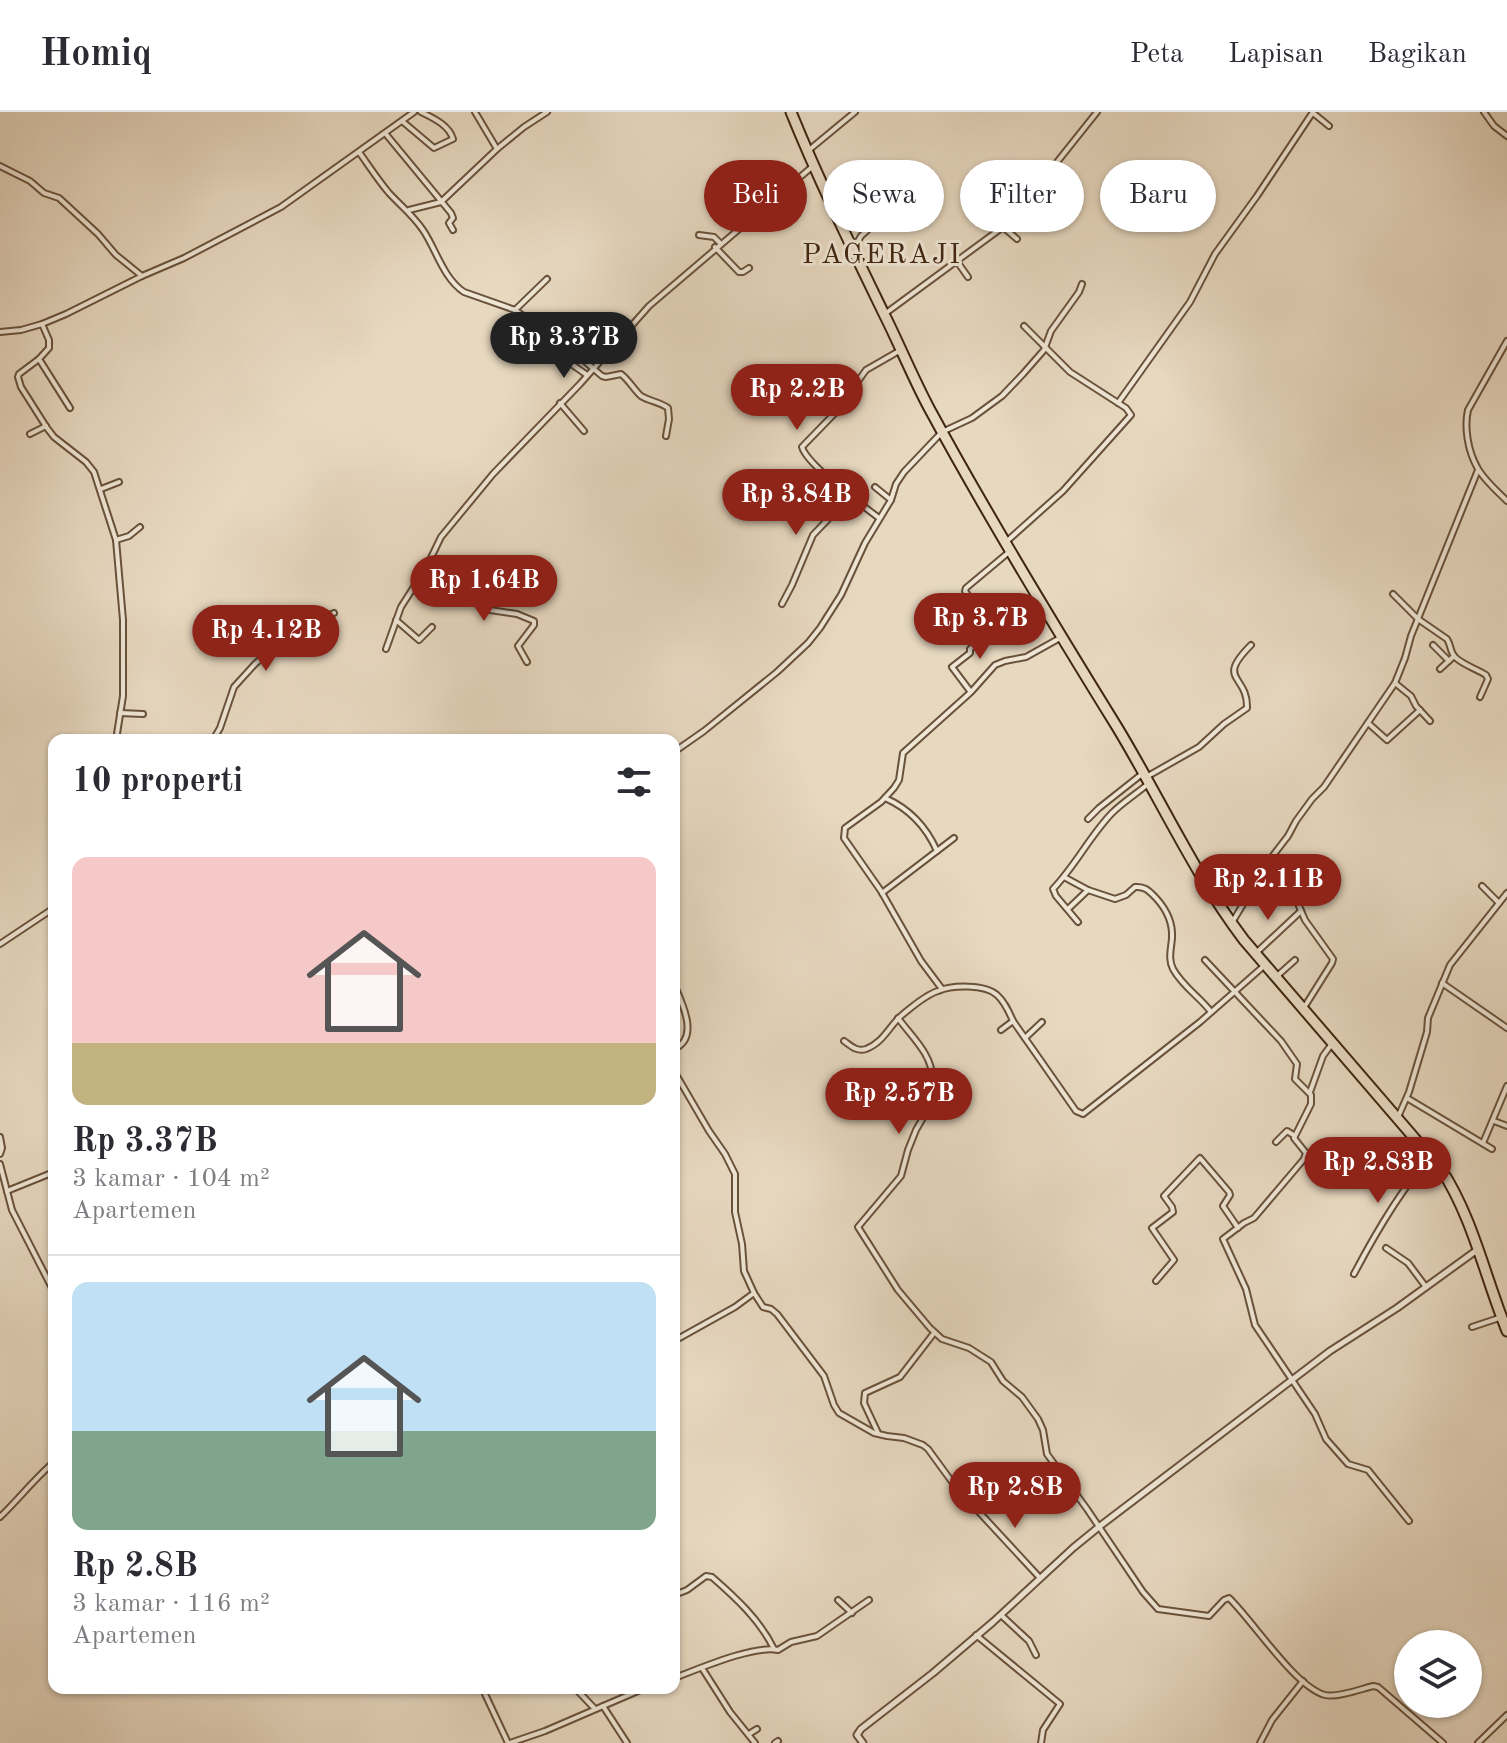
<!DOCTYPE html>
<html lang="id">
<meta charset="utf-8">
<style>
body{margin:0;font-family:"Old Standard TT",serif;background:#f7f7f7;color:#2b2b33;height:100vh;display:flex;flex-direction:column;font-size:30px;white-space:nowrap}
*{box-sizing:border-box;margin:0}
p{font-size:26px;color:#7c7c81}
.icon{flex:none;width:44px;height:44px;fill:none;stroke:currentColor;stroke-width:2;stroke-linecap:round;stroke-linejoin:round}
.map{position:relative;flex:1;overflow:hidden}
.sheet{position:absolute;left:48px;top:622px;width:632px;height:960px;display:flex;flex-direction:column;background:#fff;border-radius:16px;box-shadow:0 2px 6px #0004}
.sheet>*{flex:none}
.hud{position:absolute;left:704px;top:48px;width:682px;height:72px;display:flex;gap:16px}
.fabs{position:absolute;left:1394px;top:1518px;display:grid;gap:16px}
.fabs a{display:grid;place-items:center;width:88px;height:88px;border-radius:50%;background:#fff;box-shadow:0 2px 6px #0004;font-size:40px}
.price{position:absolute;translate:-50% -68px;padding:0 18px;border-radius:28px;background:#8f2418;color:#fff;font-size:26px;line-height:52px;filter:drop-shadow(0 2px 4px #0008)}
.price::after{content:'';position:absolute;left:50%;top:48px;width:24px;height:18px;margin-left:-12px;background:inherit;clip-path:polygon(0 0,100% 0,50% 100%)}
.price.on{background:#222;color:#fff}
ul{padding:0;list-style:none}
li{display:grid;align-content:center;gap:16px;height:424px;padding:0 24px}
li+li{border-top:2px solid #e1e1e2}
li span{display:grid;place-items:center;height:248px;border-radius:16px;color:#555}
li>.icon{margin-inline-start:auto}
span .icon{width:144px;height:144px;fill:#fffc;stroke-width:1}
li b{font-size:34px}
h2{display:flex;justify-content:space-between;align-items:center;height:96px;padding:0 24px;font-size:34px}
.tag{padding:0 28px;border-radius:36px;background:#fff;box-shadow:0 2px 6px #0004;font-size:28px;line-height:72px}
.tag.on{background:#8f2418;color:#fff}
header{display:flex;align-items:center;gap:48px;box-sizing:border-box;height:112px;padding:0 40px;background:#fff;border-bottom:2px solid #e1e1e2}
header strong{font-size:38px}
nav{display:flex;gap:44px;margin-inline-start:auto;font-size:28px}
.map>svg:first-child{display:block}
</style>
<header>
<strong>Homiq</strong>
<nav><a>Peta</a><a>Lapisan</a><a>Bagikan</a></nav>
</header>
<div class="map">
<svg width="1507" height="1631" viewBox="0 0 1507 1631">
<rect width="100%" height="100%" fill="#e7d8c0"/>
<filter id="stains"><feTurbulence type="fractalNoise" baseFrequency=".0025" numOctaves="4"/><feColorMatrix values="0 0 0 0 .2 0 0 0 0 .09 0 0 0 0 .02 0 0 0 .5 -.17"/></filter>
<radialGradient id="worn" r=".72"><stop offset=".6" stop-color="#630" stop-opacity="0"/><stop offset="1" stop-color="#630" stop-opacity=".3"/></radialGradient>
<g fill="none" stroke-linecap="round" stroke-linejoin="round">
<!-- minor casing -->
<g stroke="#69523b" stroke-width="8">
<g id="minor">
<path d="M1484 0 1494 14 1507 24"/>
<path d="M1313 1 1329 14"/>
<path d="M402 9 434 36 453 27C449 13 433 6 421 0"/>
<path d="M385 21 451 101 453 106 449 111 453 118"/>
<path d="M497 37 524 15 547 0"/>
<path d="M809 38 855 0"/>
<path d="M359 40C369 54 378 68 389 81 400 93 413 103 423 118 436 137 443 166 464 180L515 198 574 240 602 264 606 265 621 262C629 268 634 278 641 284 649 289 660 290 668 296L669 307 666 324"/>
<path d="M0 54 30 69 44 81 59 86 98 122 116 143 142 164"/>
<path d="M1031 82 1040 89"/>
<path d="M409 98 441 90 497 37 475 0"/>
<path d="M1003 115 1017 127"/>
<path d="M699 123 714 125 720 131"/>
<path d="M715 135 739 160H743L749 156"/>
<path d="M854 136 861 124 875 111"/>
<path d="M956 148 968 165"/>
<path d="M515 198 547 167"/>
<path d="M886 201 1003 115 1018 99 1097 0"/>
<path d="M42 212 49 228V236L39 247 19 262 18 265 21 275 47 316 54 325 86 350 94 360 116 428 123 508V584L116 628"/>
<path d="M0 220 21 218 42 212 66 202 142 164 184 146 281 95 414 0"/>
<path d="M602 222 622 241"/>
<path d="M1507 229 1468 298C1464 315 1468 339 1477 355 1483 367 1497 379 1507 389"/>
<path d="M39 247 70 296"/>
<path d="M570 251 587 263"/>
<path d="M560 291 584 319"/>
<path d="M1118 291 1190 190 1215 142 1257 84 1313 0"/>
<path d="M30 322 46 314"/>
<path d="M875 375 891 388"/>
<path d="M101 377 119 370"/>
<path d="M879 406C862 393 807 353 802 335L836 300 866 258 899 239"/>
<path d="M116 428 129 424 140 415"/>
<path d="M1006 430 1063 379 1131 303 1126 296 1070 260 1024 214"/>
<path d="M423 461 490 498 517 502 534 509V513L518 534 527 550"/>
<path d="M416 471 430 482"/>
<path d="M1393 482 1418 507 1447 527C1451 533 1450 540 1455 545 1463 553 1477 557 1486 563L1488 567 1480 585"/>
<path d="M782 492 792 473 813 423 836 399 847 380"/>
<path d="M396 508 419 528 432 515"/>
<path d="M1433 533 1449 549"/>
<path d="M386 537 401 495 426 456 441 425 493 362 580 272 649 194 813 54"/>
<path d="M1440 557 1454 544"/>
<path d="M1395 571 1411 584 1416 594 1430 609"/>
<path d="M970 579 952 555 970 541V537L977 531 957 503 973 490 965 479 966 476 1009 440"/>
<path d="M120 601 143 602"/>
<path d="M1368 611 1387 628 1420 598"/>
<path d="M213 628 220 616 234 575 255 552 296 516 334 501"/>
<path d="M674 640 704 619 777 560 808 531 820 516 841 483 865 431 891 388 896 372 904 360 942 320 972 306 1002 284 1023 262 1044 238 1051 219 1079 180 1082 172"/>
<path d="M1148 664 1199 635 1224 612 1247 596C1248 562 1215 569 1251 533"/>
<path d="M885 686C910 697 926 714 937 739"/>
<path d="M1088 707 1099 696 1142 662"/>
<path d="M1264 759 1276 767 1296 787 1305 808 1333 847 1332 851 1305 894"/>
<path d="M1064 765 1088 778"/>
<path d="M1482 774 1499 791"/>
<path d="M882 781 954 726"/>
<path d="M1068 797 1088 778 1115 787 1126 783 1135 775C1145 774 1149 779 1156 786 1167 798 1173 810 1172 826 1171 838 1168 847 1173 857 1183 875 1200 885 1211 900"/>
<path d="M1233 809 1271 746 1288 724 1296 709 1312 687 1324 675 1395 571 1405 546 1411 524 1478 358"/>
<path d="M1078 810 1056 784 1053 777C1076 753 1089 725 1112 701 1123 690 1136 682 1148 672"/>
<path d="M0 832 54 796"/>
<path d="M1256 841 1301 799"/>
<path d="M1205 848 1281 929 1297 952 1295 967 1311 983V992L1294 1026 1306 1041 1304 1047 1254 1106 1244 1111 1223 1127 1246 1177 1255 1213 1315 1302 1326 1327 1348 1352 1368 1358 1409 1409"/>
<path d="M1276 865 1295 848"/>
<path d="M1442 871 1507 916"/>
<path d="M674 872C682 891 700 926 674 937"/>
<path d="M942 877 921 849 881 779 844 726 845 716 881 690 894 676 899 668 903 641 971 580 995 553 1005 549 1026 545 1060 526"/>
<path d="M898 906C911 924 934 944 932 968 931 976 924 984 920 991L924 1004 916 1018 908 1038 901 1064 858 1115 898 1178 930 1216 942 1227 969 1236 991 1250 1003 1269 1022 1285 1038 1307 1043 1318 1047 1342 1087 1397 1143 1480 1158 1497 1209 1504 1224 1488 1229 1486C1253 1509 1295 1575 1325 1583 1337 1586 1361 1577 1373 1574L1378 1575 1443 1631"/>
<path d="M1001 918 1013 909"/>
<path d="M1025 926 1042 910"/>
<path d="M844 929C851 934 857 940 866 937 884 930 889 914 902 903 912 895 925 883 938 879 952 873 985 872 997 883 1005 890 1009 900 1013 909L1076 999 1083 1002 1200 910 1265 853"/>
<path d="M674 959 709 1019 725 1042 735 1062V1100L742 1132 744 1159 754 1181 735 1195 674 1229"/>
<path d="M1310 980 1323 944 1331 933"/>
<path d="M1407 986 1492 1037"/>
<path d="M1398 1005 1409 980 1427 920 1428 906 1450 853 1507 781"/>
<path d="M1494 1009 1507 1014"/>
<path d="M0 1025 2 1036 0 1042"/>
<path d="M1276 1030 1287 1019 1295 1024"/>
<path d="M1483 1031 1507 974"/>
<path d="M0 1052 7 1079"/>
<path d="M54 1060 7 1079 12 1098 54 1180"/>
<path d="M1394 1061 1409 1071"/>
<path d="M1386 1136 1408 1151 1426 1175"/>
<path d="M1354 1162C1375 1122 1399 1080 1429 1046"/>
<path d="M1156 1169 1174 1148 1152 1116 1173 1100 1172 1095 1164 1084 1200 1046 1229 1080 1230 1083 1223 1094 1238 1116"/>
<path d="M754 1181 763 1195 771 1197 777 1202 824 1264 834 1293 839 1301 874 1321 887 1324 904 1326 923 1333 928 1337 955 1374 1040 1466"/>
<path d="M1472 1215 1499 1206"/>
<path d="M878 1321 864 1291 865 1281 900 1265 934 1221"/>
<path d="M0 1405C19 1387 34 1367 54 1350"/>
<path d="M674 1483 687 1478 706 1464 712 1465C736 1486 760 1508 774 1537"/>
<path d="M838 1488 852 1501"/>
<path d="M1001 1503 1029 1529 1036 1543"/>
<path d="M976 1523 1060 1592 1043 1618 1041 1631"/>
<path d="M702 1556 730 1600 755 1631"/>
<path d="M674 1566C699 1557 753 1533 778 1538L791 1530 817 1524 869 1488"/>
<path d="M575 1576 595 1597"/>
<path d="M485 1582 508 1631"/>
<path d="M603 1594 627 1631"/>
<path d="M749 1622 757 1617"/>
<path d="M510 1631 545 1619 645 1576"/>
<path d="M775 1631 778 1629"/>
<path d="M1260 1631 1272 1608 1303 1569"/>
<path d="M1478 1631 1507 1603"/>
</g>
</g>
<!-- tertiary casing -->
<g stroke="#69523b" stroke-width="9">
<path id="tertiary" d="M863 1631 857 1623 861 1617 933 1561 993 1510 1073 1436 1100 1414 1330 1239 1397 1196 1477 1138"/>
</g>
<!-- trunk casing -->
<g stroke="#3f250f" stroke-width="13">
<path id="trunk" d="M791 0C819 69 852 136 885 204 900 234 913 266 929 296 988 405 1052 510 1117 615 1160 686 1194 762 1244 828L1441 1057C1473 1106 1485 1165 1507 1219"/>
</g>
<!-- minor -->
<use href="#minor" stroke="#efe6d6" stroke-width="4"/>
<!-- tertiary -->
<use href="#tertiary" stroke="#efe6d6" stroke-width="5"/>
<!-- trunk -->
<use href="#trunk" stroke="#e7d8c0" stroke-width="9"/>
</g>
<g text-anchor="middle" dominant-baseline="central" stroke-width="6" stroke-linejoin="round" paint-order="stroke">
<!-- quarter labels -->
<g font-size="28" letter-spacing="2" fill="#3f250f" stroke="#efe6d6">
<text x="882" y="144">PAGERAJI</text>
</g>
</g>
<rect width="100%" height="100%" filter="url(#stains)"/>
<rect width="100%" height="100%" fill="url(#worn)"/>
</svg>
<div class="fabs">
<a><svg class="icon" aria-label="layers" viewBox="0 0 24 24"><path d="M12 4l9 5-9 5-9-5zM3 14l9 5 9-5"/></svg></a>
</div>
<b class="price on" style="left:564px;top:268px">Rp 3.37B</b>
<b class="price" style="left:797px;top:320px">Rp 2.2B</b>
<b class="price" style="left:796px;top:425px">Rp 3.84B</b>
<b class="price" style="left:484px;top:511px">Rp 1.64B</b>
<b class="price" style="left:980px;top:549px">Rp 3.7B</b>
<b class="price" style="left:266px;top:561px">Rp 4.12B</b>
<b class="price" style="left:1268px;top:810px">Rp 2.11B</b>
<b class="price" style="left:899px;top:1024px">Rp 2.57B</b>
<b class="price" style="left:1378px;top:1093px">Rp 2.83B</b>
<b class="price" style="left:1015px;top:1418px">Rp 2.8B</b>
<div class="hud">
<a class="tag on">Beli</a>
<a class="tag">Sewa</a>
<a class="tag">Filter</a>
<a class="tag">Baru</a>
</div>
<section class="sheet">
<h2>10 properti<svg class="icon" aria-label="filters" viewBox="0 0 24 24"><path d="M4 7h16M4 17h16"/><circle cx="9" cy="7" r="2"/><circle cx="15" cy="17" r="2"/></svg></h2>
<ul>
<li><span style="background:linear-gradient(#f6c9c9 75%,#c2b280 0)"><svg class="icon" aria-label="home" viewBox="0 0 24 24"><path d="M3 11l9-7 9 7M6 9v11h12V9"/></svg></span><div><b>Rp 3.37B</b><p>3 kamar · 104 m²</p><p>Apartemen</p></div></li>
<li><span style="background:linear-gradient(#bfe0f5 60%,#7fa58c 0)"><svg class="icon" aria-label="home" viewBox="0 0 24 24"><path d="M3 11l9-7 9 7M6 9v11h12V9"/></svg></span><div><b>Rp 2.8B</b><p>3 kamar · 116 m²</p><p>Apartemen</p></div></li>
</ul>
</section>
</div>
